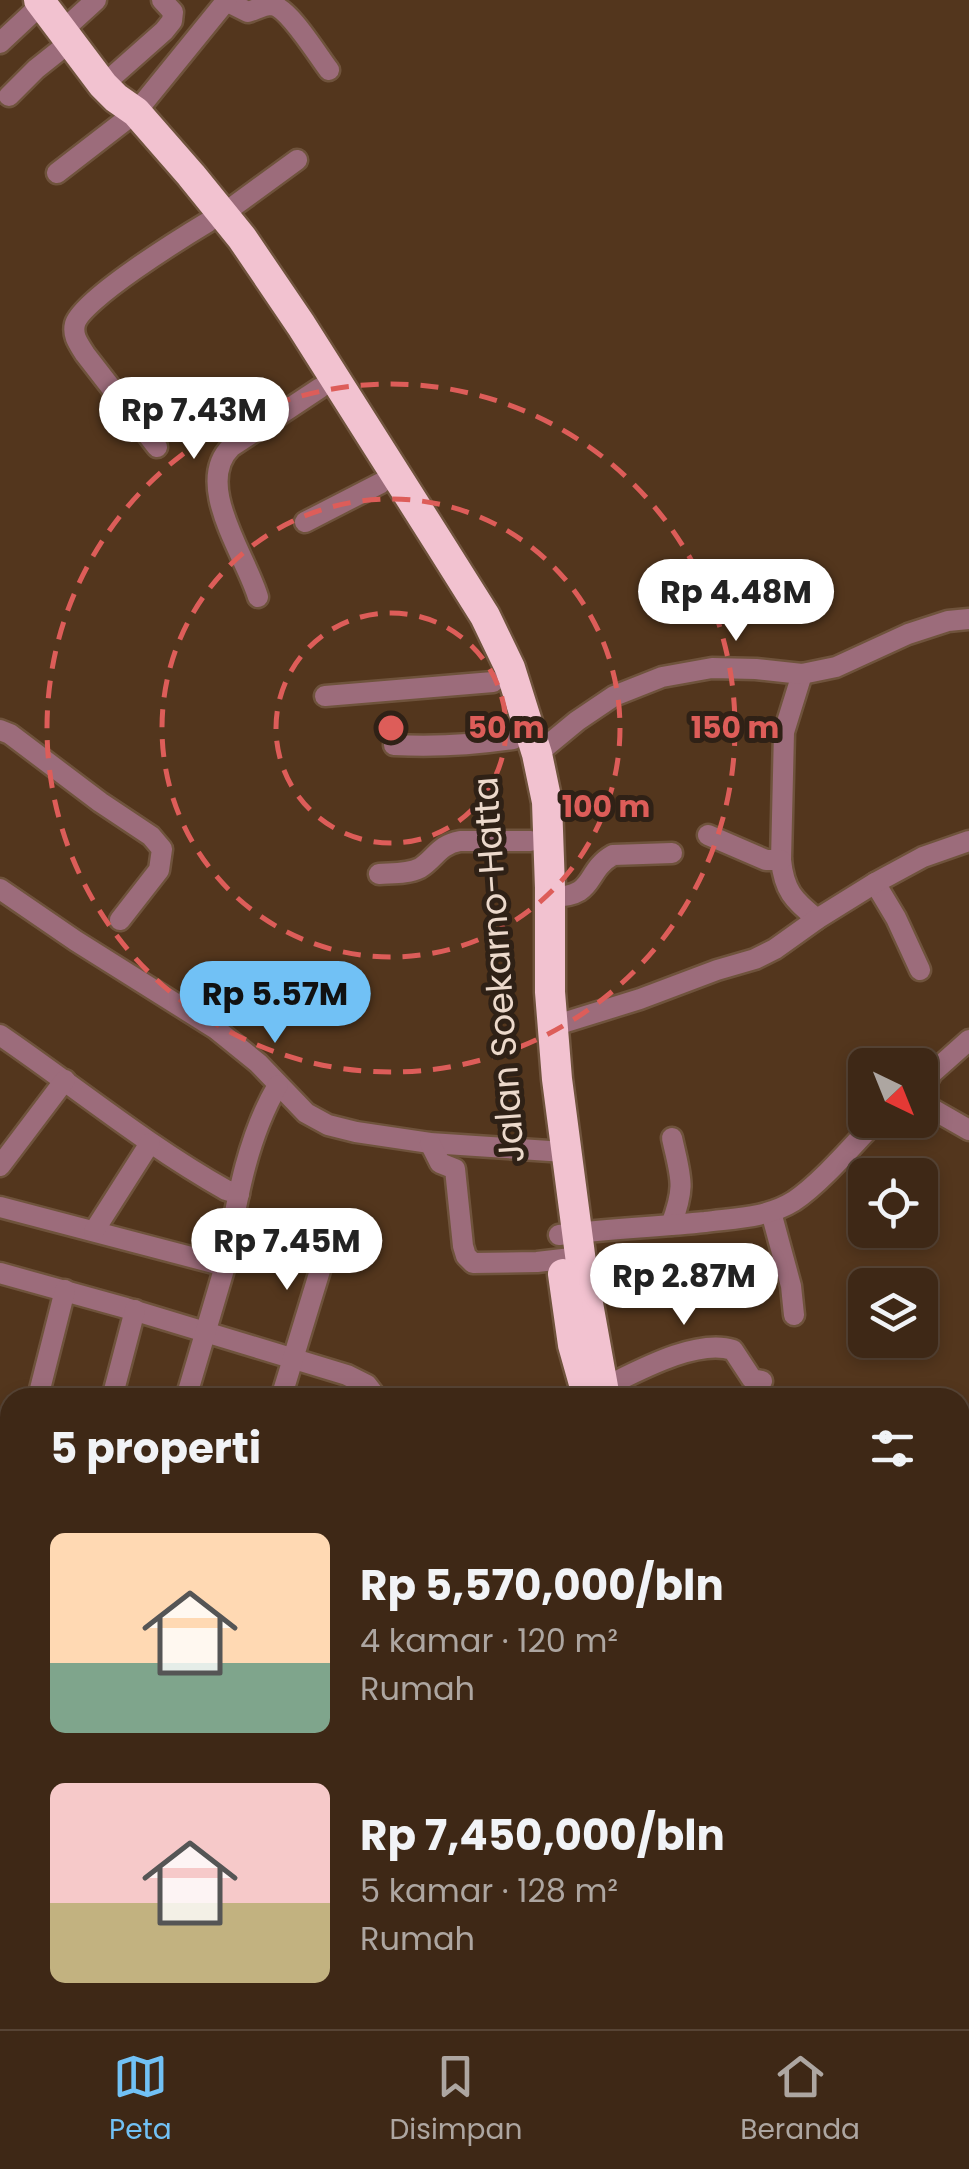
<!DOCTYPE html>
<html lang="id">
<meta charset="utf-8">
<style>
body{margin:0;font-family:Poppins,sans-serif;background:#45301f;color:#f1f3f6;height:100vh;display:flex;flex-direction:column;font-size:38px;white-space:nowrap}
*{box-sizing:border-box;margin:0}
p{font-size:32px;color:#ada6a1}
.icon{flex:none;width:55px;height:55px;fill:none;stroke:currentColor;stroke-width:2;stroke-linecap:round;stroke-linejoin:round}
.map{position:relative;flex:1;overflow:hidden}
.drawer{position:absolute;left:0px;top:1388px;width:970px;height:642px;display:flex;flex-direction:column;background:#3e2816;border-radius:30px 30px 0 0;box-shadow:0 5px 15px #0003,0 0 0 2px #574435}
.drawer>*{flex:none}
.needle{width:65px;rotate:137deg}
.controls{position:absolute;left:848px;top:1048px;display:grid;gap:20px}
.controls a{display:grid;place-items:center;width:90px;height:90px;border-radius:15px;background:#3e2816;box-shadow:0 5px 15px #0003,0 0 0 2px #574435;font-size:50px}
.price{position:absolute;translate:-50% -85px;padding:0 22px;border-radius:35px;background:#fff;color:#222;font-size:32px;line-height:65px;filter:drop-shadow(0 2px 5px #0008)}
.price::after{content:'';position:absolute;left:50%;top:60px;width:30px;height:22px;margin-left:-15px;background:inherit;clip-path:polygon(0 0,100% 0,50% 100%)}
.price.selected{background:#71c1f5;color:#111}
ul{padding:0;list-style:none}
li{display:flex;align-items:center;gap:30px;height:250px;padding:0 50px}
li span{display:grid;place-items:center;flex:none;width:280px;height:200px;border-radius:15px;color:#555}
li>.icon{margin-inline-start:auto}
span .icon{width:120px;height:120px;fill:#fffc;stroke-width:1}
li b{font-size:42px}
h2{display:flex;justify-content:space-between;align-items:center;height:120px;padding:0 50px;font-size:42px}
.tab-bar{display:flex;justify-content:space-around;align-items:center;height:140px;border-top:2px solid #574435;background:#3e2816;font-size:28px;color:#ada6a1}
.tab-bar a{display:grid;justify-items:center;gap:5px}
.tab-bar .selected{color:#71c1f5}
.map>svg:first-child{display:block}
</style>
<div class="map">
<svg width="969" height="2029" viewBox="0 0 969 2029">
<rect width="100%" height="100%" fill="#53361d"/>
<!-- built -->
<path fill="#5f3b1d" d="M960 1605H967L969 1610V2029H0V1622L10 1628V2020H960Z"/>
<!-- green -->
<g fill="#523c78">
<path d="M0 1695 10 1701V1871L0 1865Z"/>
<path d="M0 1984 10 1990V2020H59L74 2029H0Z"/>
<path d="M251 2020H526L540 2029H266Z"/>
</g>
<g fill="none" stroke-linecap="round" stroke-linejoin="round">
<!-- runway -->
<g stroke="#7c624c" stroke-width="102">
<path d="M0 1927 10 1933"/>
<path d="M151 2020 166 2029"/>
</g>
<!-- minor casing -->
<g stroke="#6f533c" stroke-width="25">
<g id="minor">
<path d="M226 1 248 12C255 10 264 5 271 5 288 6 318 56 329 70"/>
<path d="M62 31 96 0"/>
<path d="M0 43 46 0"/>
<path d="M103 85 164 31 172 21 173 12 162 0"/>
<path d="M9 96 36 69 70 42"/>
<path d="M57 173 136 112 227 0"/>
<path d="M223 214 297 160"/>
<path d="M157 447 85 354C79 344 72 336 75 324 81 300 183 237 208 222"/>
<path d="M305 522 381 483"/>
<path d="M258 597C246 556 193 484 231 447L320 388"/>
<path d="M802 674 784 732 781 860C784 890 793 900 817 919"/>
<path d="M325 696 493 682"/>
<path d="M0 730 10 734 100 802 151 836 162 849 159 870 120 920"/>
<path d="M394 745C434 747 473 745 513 739"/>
<path d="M537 754 577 721 614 696 662 677 712 668 756 669 802 674 836 667 908 634 948 621 969 619"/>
<path d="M708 835 766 860H781"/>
<path d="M379 874C392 873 408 874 420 868 436 858 438 845 460 841H531"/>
<path d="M875 883 896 918 920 970"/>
<path d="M0 889 76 941 216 1029 258 1063 306 1113 328 1125 356 1132 430 1143 565 1152"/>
<path d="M550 897C598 897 583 872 613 855L672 853"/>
<path d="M553 1026 640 999 717 970 755 959 775 949 817 919 875 883 923 857 969 841"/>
<path d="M0 1035C76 1087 146 1145 226 1190L239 1194"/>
<path d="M920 1094 932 1073 969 1040"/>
<path d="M920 1105 934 1110 969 1130"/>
<path d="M430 1143 440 1163 455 1169 463 1246 466 1256 473 1263 537 1262 580 1257"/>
<path d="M0 1166 65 1080"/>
<path d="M0 1207 225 1266C236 1205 246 1139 278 1085"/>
<path d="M771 1212 791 1286 794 1315"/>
<path d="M671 1225C686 1185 681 1179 672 1138"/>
<path d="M94 1231 150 1143"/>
<path d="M559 1235C607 1229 656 1227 705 1222 735 1218 767 1218 794 1201 821 1183 854 1144 877 1120"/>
<path d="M0 1273 126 1308 347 1375 367 1385 377 1398"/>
<path d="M603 1388C636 1372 696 1338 733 1350L752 1379 762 1381"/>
<path d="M38 1397 65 1290"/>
<path d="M112 1398 135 1310"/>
<path d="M186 1398 225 1266"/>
<path d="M281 1398 329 1241"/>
<path d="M0 1449 10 1455"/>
<path d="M960 1483 969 1473"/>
<path d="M0 1646 10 1652"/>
<path d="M960 1708 969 1697"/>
<path d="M960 1872 969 1878"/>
<path d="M960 1938 969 1921"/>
<path d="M727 2020 754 2029"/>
</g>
</g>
<!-- highway casing -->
<g stroke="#6f533c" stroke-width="35">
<g id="highway">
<path d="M39 0 103 85 116 98 136 112 191 175 242 238 301 325 441 546 485 616 510 668 537 754 547 802 550 888V992L557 1079 582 1270 605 1398"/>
<path d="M563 1274 573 1345 586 1391"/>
<path d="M960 1578 969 1577"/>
</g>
</g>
<!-- minor -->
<use href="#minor" stroke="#9c6c7b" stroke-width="20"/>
<!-- highway -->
<use href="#highway" stroke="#f2c2d0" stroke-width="30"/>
</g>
<!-- distance rings -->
<g fill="none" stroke="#dd5d59" stroke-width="5" stroke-dasharray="18 12">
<circle cx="391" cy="728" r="115"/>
<circle cx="391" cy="728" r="229"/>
<circle cx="391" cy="728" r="344"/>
</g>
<g text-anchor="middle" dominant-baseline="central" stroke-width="10" stroke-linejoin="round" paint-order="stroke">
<!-- street labels -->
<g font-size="35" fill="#ecd9cb" stroke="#2f2116">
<text transform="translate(498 970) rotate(-94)">Jalan Soekarno-Hatta</text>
</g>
</g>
<circle cx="391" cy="728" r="15" fill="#dd5d59" stroke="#2f2116" stroke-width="5"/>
<g font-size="30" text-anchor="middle" font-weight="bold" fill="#dd5d59" stroke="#2f2116" stroke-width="10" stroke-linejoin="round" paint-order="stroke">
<text x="506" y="738">50 m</text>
<text x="735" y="738">150 m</text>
<text x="606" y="817">100 m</text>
</g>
</svg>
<div class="controls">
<a><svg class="needle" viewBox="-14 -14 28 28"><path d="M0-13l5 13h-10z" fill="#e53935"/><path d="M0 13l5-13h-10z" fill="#ada6a1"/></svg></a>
<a><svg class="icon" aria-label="locate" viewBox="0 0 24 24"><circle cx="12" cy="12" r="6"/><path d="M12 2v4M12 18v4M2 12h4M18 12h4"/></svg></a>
<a><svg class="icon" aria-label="layers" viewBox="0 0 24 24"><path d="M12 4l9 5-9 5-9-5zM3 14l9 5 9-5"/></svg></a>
</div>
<b class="price" style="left:194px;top:462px">Rp 7.43M</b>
<b class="price" style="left:736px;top:644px">Rp 4.48M</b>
<b class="price selected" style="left:275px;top:1046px">Rp 5.57M</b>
<b class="price" style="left:287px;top:1293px">Rp 7.45M</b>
<b class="price" style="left:684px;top:1328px">Rp 2.87M</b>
<section class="drawer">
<h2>5 properti<svg class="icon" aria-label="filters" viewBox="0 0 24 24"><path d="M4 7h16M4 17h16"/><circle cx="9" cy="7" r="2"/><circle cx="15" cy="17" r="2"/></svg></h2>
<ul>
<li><span style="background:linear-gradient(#ffd9b3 65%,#7fa58c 0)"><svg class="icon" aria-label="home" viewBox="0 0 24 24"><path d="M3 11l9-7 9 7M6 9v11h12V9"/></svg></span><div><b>Rp 5,570,000/bln</b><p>4 kamar · 120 m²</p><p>Rumah</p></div></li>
<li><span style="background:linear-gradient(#f6c9c9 60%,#c2b280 0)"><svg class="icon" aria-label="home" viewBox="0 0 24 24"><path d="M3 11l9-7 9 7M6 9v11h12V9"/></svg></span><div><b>Rp 7,450,000/bln</b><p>5 kamar · 128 m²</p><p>Rumah</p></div></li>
</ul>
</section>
</div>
<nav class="tab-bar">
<a class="selected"><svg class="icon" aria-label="map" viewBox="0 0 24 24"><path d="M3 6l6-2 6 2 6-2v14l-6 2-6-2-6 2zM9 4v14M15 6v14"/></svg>Peta</a>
<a><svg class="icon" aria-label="saved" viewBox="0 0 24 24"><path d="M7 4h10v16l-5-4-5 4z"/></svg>Disimpan</a>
<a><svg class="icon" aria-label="home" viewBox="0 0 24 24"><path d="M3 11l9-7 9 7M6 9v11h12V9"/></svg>Beranda</a>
</nav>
